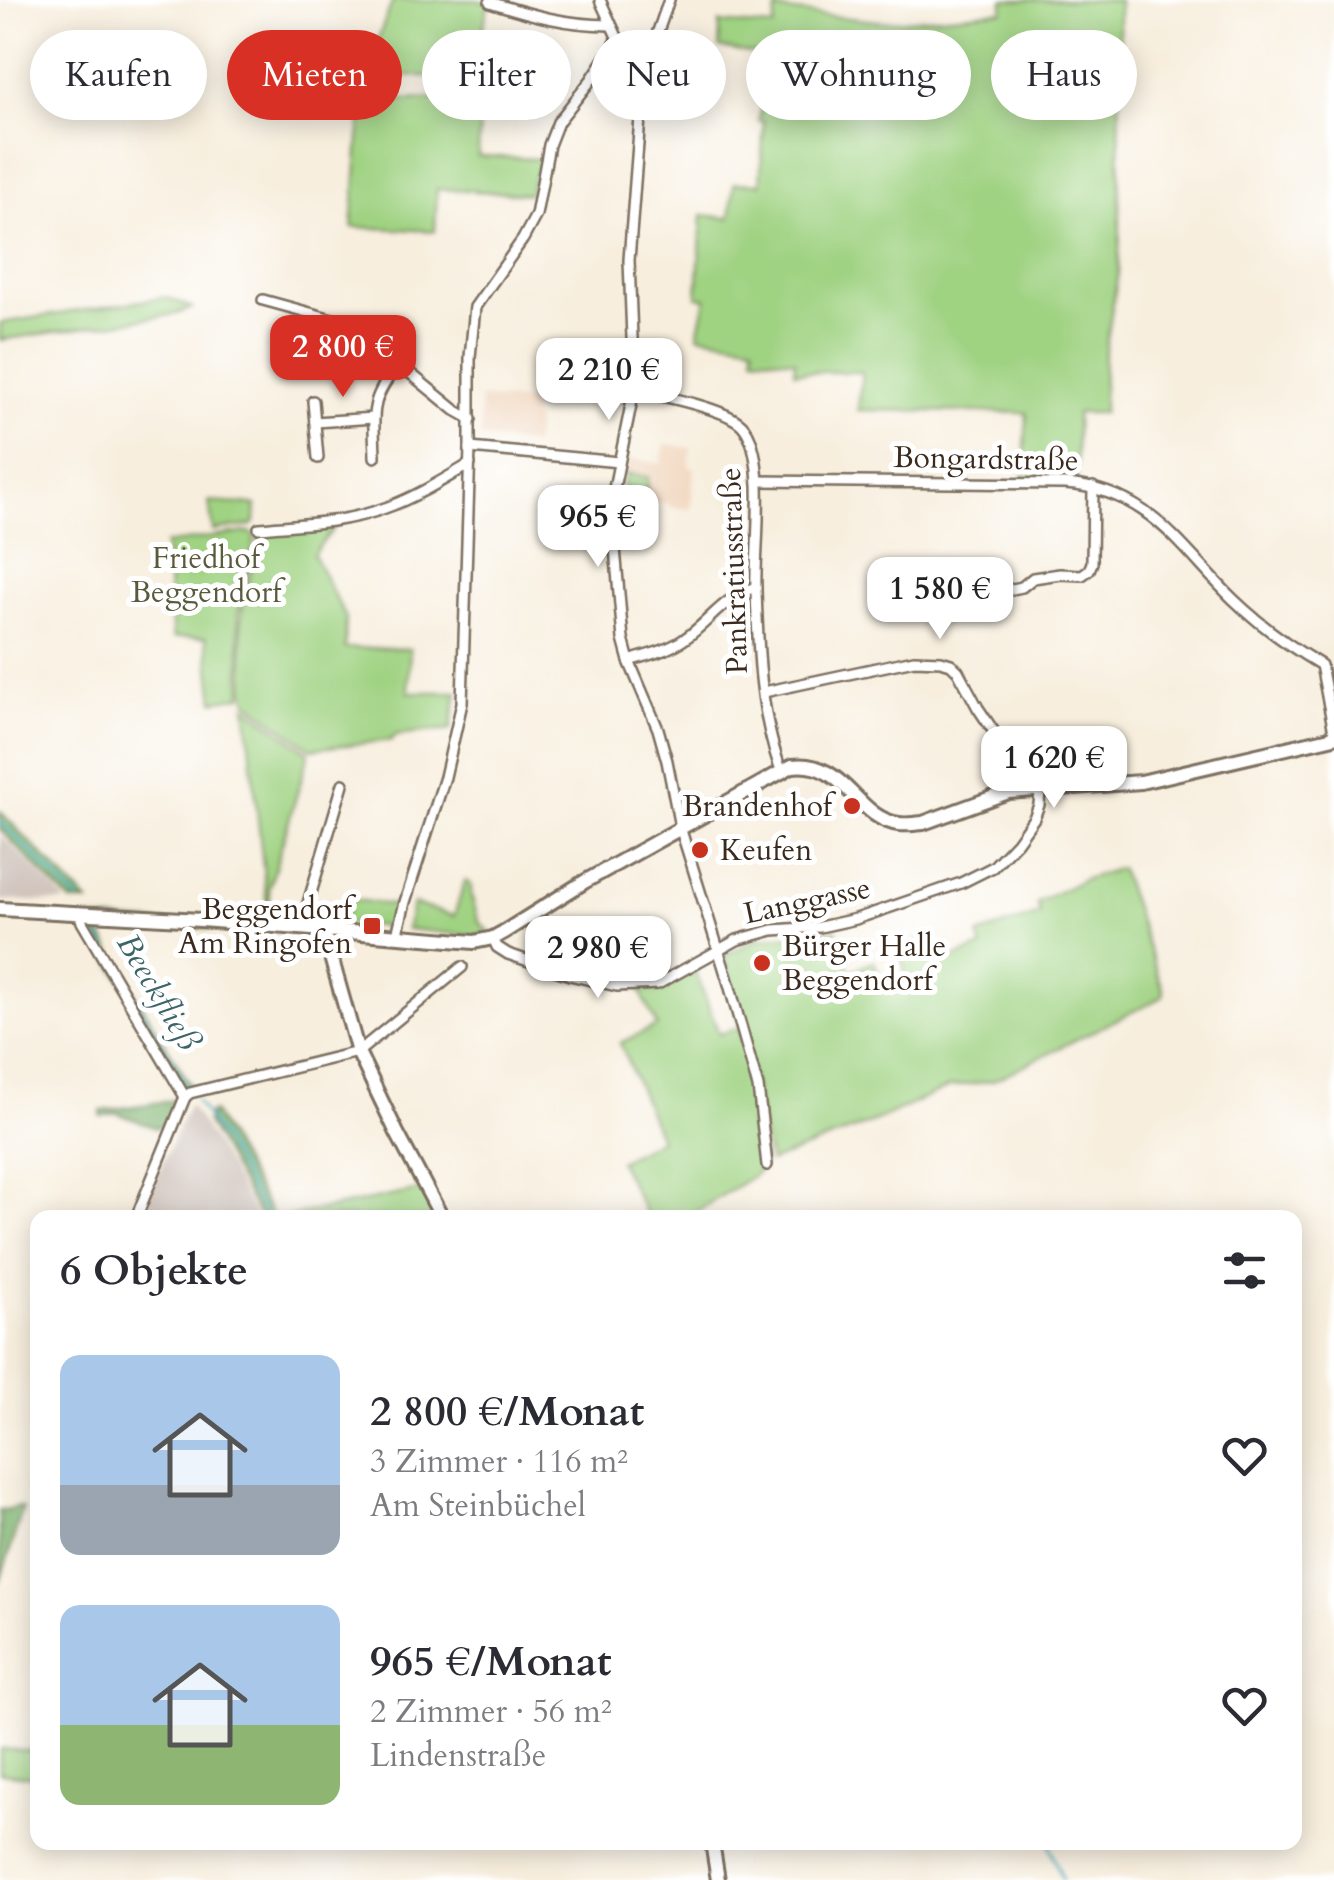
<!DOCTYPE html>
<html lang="de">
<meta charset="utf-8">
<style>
body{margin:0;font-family:Cardo,serif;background:#f7f7f7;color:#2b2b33;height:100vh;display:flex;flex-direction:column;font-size:38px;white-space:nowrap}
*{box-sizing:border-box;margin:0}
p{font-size:32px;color:#7c7c81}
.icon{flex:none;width:55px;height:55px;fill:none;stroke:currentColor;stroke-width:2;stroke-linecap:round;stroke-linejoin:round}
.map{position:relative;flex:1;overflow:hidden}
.details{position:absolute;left:30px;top:1210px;width:1272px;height:640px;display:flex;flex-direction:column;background:#fff;border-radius:20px;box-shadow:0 5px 25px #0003}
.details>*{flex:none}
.hud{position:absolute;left:30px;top:30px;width:1275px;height:90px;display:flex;gap:20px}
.price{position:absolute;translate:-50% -85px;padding:0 22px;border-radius:20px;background:#fff;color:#222;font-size:32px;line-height:65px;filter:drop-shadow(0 2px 5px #0008)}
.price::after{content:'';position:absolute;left:50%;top:60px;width:30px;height:22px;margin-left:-15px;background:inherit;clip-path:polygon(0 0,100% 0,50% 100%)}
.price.current{background:#d93025;color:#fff}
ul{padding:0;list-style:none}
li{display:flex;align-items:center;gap:30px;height:250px;padding:0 30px}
li span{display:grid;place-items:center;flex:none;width:280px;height:200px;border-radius:20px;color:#555}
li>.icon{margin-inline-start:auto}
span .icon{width:120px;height:120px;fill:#fffc;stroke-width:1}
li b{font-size:42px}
h2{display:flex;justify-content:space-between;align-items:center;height:120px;padding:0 30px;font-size:42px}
.tag{padding:0 35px;border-radius:45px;background:#fff;box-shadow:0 5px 25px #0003;font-size:35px;line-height:90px}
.tag.current{background:#d93025;color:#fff}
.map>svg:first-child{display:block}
</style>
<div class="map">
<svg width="1334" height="1880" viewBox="0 0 1334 1880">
<rect width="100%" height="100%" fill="#fff"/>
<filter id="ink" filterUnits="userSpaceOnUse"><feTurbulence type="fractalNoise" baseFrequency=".01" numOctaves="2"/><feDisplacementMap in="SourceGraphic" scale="20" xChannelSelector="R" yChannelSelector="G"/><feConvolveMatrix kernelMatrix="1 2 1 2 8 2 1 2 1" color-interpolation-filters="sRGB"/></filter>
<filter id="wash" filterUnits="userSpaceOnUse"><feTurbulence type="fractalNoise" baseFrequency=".0048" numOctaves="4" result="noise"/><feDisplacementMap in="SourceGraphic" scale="40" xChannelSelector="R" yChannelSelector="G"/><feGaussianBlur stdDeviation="2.25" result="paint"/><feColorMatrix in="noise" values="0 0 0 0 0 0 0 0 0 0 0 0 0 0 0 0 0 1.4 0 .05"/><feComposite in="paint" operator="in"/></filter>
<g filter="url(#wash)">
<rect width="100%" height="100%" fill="#f7eedd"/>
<!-- built -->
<g fill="#f0d5bc">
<path d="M480 398 533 402 532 416 536 421 534 445 481 438Z"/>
<path d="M665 444 691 448 689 467 694 468 691 509 669 507V503L619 504 628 459 661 463Z"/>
</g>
<!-- industrial -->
<g fill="#cec1b9">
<path d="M0 834 57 891 66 902 0 900Z"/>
<path d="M189 1104 219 1151 256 1217 138 1218Z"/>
</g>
<!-- green -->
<g fill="#9fd281" stroke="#6d7e50" stroke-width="2.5">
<path d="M393 0H477L489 3 472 77 367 75 370 59Z"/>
<path d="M1003 0H1119L1120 234 1118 273 1104 358 1103 413H1076L1077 481 1023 480 1027 413 858 410 862 372H794L795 360 754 356V345L698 335 706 298 697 297 702 215 730 218 734 183 760 184 764 122 759 121 762 98 755 54 719 48 720 23 774 27 776 10 885 22 1003 11Z"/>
<path d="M481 99 478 156 540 159 529 194 437 189 435 231 352 227 359 138 364 100Z"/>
<path d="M166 297 192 308 176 314 157 317 0 340V323Z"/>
<path d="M626 474 648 477 646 503 619 504Z"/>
<path d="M209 502 256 505 255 522 252 525 213 531Z"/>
<path d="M339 522 313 554 346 618 345 648 410 649 408 692H457L451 729 395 735 392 740 311 749 257 709 249 703 245 693 241 623 243 602 261 534 264 531Z"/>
<path d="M246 532 252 533 255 537 238 614 242 696 214 701 206 637 173 638 165 544Z"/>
<path d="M246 706 309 753 269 888 271 914H268Z"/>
<path d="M1120 868 1164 992 1162 997 992 1081 949 1087 878 1120 770 1162 725 955 757 939 836 929 850 972 874 961 883 984 906 977 899 948 930 936 942 963 982 947 978 935 1040 914 1037 903 1082 880Z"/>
<path d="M465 881 471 884V895L479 922 490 932 474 936 406 929 413 904 454 916Z"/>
<path d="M350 899 398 906 390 927 343 923Z"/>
<path d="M85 918 266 929V932L94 921 135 994 192 1088 185 1089Z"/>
<path d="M695 971 719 1034 738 1028 755 1087 764 1163 757 1173 688 1217 648 1218 619 1161 660 1139 620 1043 657 1026 640 990 660 988Z"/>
<path d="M379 1110 438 1218H280L420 1190Z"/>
<path d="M0 1749 37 1751V1777L0 1773Z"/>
</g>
<!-- forest -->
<g fill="#7fb46f" stroke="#5d6f46" stroke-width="2.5">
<path d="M0 811 88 902H71L0 829Z"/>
<path d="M181 1099 172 1121 156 1128 117 1113 101 1116V1111Z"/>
<path d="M213 1112 273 1217H260L206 1121 210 1118 208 1114Z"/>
<path d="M17 1507 23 1508 0 1582V1511Z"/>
</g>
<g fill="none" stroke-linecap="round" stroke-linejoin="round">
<!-- stream -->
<g stroke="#3faabf" stroke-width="2.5">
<path d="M0 821 78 900"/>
<path d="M89 920 189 1088"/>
<path d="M195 1099 223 1141 267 1218"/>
<path d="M1048 1842 1063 1880"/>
</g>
</g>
</g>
<g filter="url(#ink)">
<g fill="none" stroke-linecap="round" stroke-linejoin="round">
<!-- street casing -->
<g stroke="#7d6f61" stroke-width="14">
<g id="street">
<path d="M600 0 618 39 650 54"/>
<path d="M669 0 650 54 642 92 629 260 634 390 611 503 623 639 629 661 658 729 667 761 680 827 729 984 758 1087 767 1165"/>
<path d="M490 2C531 15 567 25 610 25"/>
<path d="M263 300 343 322 361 337 372 342 455 410 471 419"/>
<path d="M634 390C658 395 726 408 742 425 769 454 754 550 756 590 758 650 760 714 781 770"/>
<path d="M313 401 318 458"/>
<path d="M315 422 374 418"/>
<path d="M470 448 619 462"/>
<path d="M375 457C374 412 368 402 398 365"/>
<path d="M758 481 1065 484C1149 490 1179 546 1233 599 1260 625 1289 646 1321 665L1334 732"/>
<path d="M259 528C300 524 346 523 385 508 414 498 443 480 470 464"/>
<path d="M998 592 1022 587 1033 578 1060 574 1082 575 1089 570 1092 563 1093 487"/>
<path d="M629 661C647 655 667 651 683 640 711 621 722 598 756 587"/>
<path d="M764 692 914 660 941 661 951 664 958 671 978 708 1019 769 1026 791"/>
<path d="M79 912 82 922 185 1097"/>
<path d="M301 927 343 784"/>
<path d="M397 935 405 902 445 777 462 703 470 448V357L475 307 523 239 536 215 549 145 558 122 591 80 618 39"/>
<path d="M493 938 497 947 508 954 570 975 617 986 658 984 737 940 773 930 820 927 856 919 961 883 993 867 1017 842 1034 818 1039 805 1040 790"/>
<path d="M185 1097 190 1093 358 1052 462 967"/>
<path d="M136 1218 185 1097"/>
</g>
</g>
<!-- secondary casing -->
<g stroke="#7d6f61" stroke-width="18">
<g id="secondary">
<path d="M0 909 201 920 474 942 493 938 504 932 584 882 792 766C845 759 856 819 899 824 906 825 915 824 923 823L1008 792 1141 782 1334 737"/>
<path d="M323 929 358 1052 397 1133 442 1218"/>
<path d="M712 1842 718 1880"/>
</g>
</g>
<!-- street -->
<use href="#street" stroke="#fff" stroke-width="9"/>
<!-- secondary -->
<use href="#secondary" stroke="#fff" stroke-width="12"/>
</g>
</g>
<!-- markers -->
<g fill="#c8321e" stroke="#fff" stroke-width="4">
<circle cx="852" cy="806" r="10"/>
<circle cx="700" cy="850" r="10"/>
<rect x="362" y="916" width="20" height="20" rx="5"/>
<circle cx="762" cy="963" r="10"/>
</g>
<g text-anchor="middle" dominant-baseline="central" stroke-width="10" stroke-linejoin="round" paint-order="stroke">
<!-- street labels -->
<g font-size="30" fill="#3b2a1e" stroke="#fff">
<text transform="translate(986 459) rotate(1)">Bongardstraße</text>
<text transform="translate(734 571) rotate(-92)">Pankratiusstraße</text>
<text transform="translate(807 901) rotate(-12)">Langgasse</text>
</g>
<!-- park labels -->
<g font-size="30" fill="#595c3c" stroke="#fff">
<text x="206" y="558">Friedhof<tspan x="206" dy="34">Beggendorf</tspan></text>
</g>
<!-- poi labels -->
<g font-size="30" fill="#3b2a1e" stroke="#fff" text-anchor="end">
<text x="832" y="806">Brandenhof</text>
<text x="720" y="850" text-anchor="start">Keufen</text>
<text x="352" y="909">Beggendorf<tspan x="352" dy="34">Am Ringofen</tspan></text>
<text x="782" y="946" text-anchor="start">Bürger Halle<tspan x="782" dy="34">Beggendorf</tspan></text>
</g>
<!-- water labels -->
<g font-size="32" font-style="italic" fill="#3d6466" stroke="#fff">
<text transform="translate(158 992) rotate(59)">Beeckfließ</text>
</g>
</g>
</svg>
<b class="price current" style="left:343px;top:400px">2 800 €</b>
<b class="price" style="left:609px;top:423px">2 210 €</b>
<b class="price" style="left:598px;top:570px">965 €</b>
<b class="price" style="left:940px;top:642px">1 580 €</b>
<b class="price" style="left:1054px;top:811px">1 620 €</b>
<b class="price" style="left:598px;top:1001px">2 980 €</b>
<div class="hud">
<a class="tag">Kaufen</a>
<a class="tag current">Mieten</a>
<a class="tag">Filter</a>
<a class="tag">Neu</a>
<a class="tag">Wohnung</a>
<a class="tag">Haus</a>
</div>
<section class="details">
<h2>6 Objekte<svg class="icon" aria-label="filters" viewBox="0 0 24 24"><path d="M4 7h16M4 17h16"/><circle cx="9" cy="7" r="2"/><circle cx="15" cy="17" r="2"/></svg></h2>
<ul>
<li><span style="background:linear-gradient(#a9c7e8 65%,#9aa5b1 0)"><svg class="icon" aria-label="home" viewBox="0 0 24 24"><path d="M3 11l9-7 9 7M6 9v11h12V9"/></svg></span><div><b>2 800 €/Monat</b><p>3 Zimmer · 116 m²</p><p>Am Steinbüchel</p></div><svg class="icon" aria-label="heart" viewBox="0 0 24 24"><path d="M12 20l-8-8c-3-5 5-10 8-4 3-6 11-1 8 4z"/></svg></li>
<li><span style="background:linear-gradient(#a9c7e8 60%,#8fb573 0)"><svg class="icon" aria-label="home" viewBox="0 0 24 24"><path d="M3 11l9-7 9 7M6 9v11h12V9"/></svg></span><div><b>965 €/Monat</b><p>2 Zimmer · 56 m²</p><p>Lindenstraße</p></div><svg class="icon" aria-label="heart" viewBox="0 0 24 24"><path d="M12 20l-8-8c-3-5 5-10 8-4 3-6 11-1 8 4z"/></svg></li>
</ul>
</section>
</div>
